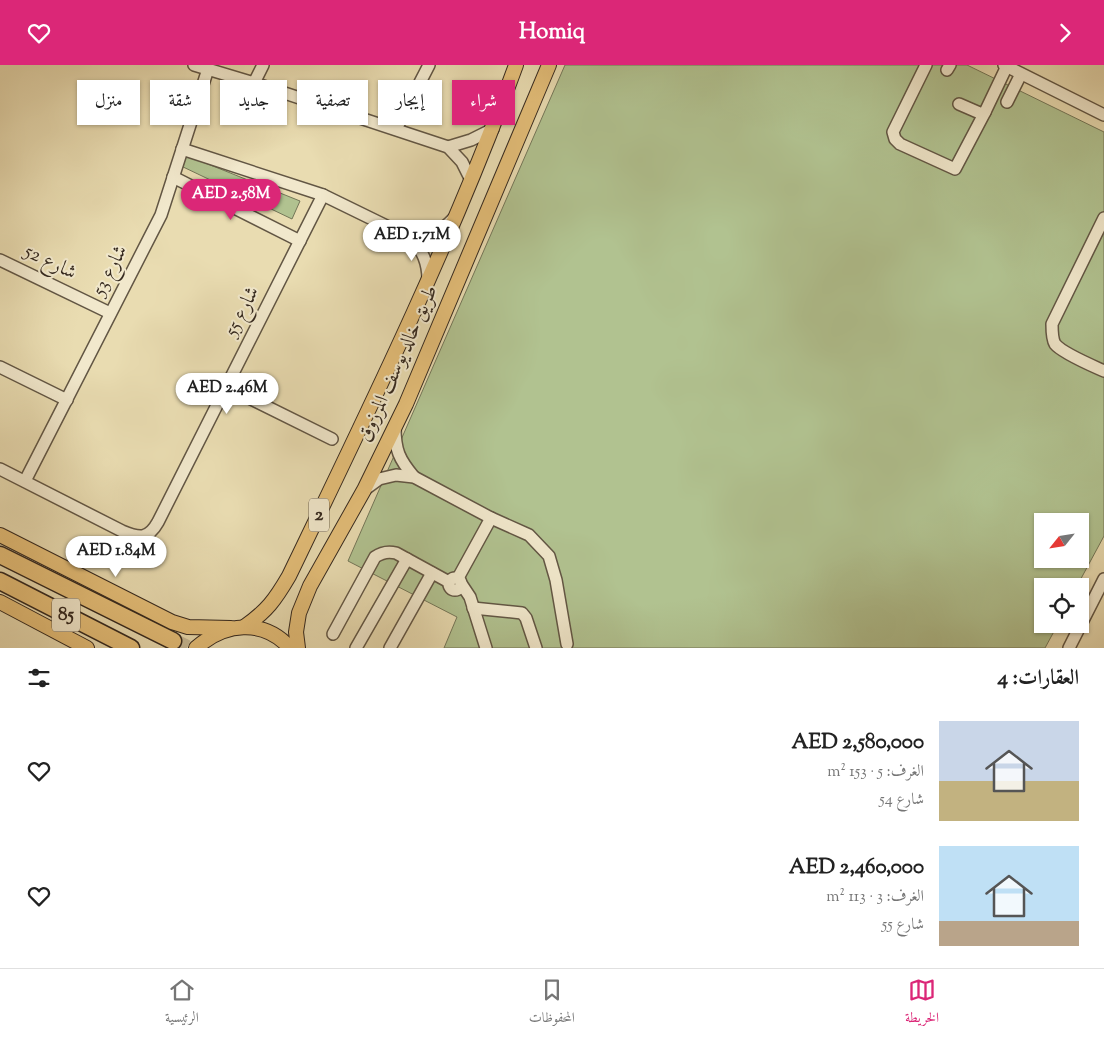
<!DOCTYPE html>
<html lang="ar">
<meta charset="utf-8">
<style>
body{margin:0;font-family:"Sorts Mill Goudy",Amiri,serif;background:#f6f6f6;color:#222;direction:rtl;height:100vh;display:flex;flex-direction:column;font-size:19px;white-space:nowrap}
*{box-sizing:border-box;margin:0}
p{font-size:16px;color:#767676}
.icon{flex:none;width:28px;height:28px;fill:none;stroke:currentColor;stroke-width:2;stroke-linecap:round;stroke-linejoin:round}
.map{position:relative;height:583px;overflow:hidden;direction:ltr}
.sheet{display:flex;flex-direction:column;background:#fff;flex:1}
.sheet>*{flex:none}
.hud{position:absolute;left:15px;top:15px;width:500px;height:45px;direction:rtl;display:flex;gap:10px}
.needle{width:32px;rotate:240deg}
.buttons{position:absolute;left:1034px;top:448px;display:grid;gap:10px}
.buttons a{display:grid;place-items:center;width:55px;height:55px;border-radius:0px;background:#fff;box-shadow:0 1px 4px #0004;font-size:25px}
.price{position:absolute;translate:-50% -42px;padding:0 11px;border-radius:18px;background:#fff;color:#222;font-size:16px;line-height:32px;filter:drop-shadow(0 1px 2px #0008)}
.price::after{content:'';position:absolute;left:50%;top:30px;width:15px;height:11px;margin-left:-8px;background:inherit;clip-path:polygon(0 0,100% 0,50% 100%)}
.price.current{background:#db2777;color:#fff}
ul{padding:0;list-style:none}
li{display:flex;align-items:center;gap:15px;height:125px;padding:0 25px}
li span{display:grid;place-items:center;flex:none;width:140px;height:100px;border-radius:0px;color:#555}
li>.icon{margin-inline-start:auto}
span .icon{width:60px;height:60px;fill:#fffc;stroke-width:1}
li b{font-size:21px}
h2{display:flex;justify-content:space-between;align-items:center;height:60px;padding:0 25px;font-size:21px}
.chip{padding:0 18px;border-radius:0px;background:#fff;box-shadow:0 1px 4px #0004;font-size:18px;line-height:45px}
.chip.current{background:#db2777;color:#fff}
header{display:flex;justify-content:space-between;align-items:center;height:65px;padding:0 25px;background:#db2777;color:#fff;font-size:22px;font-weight:700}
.tabs{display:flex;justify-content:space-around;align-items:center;height:70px;border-top:1px solid #e0e0e0;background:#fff;font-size:14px;color:#767676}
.tabs a{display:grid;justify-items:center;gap:2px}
.tabs .current{color:#db2777}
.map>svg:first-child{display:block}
</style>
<header><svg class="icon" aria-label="forward" viewBox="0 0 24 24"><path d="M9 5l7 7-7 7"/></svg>Homiq<svg class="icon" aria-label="heart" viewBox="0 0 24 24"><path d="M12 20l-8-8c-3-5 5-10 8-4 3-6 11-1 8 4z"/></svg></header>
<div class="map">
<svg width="1104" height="583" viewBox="0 0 1104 583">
<rect width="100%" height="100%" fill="#e9dcb1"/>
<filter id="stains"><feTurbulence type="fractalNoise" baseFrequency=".004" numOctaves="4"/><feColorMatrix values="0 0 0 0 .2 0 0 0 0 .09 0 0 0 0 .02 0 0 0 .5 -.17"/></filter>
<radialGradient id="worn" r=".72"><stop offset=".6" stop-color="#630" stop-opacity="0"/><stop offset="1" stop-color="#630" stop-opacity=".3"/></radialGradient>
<!-- green -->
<g fill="#b1c290" stroke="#737658" fill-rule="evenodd">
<path d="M565 0H967L1104 67V471L1077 521H1042V559H1058L1045 583H444L457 552 348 496ZM1042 456H1080V494H1042Z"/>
<path d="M183 89 300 136 292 154 179 100Z"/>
</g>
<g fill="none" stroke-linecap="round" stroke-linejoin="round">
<!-- highway-tunnel -->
<path stroke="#c5b894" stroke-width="16" stroke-dasharray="16 8" stroke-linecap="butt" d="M173 576 187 583"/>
<!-- minor casing -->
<g stroke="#625644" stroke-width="14">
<g id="minor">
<path d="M194 0 254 18 448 82 462 97 471 115"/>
<path d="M926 0 893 67 895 74 900 79 955 104 985 47"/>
<path d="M1004 0 1104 50"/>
<path d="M947 5 950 0"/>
<path d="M254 18 263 0"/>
<path d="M1007 37 1021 9"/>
<path d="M959 39 982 49 985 47 1007 1"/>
<path d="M396 64 429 0"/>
<path d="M448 82 471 75 493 64"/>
<path d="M182 84 323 130 411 173C423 186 428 198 428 215"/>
<path d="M173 112 300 176"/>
<path d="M1104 153 1052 259C1052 265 1052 274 1055 279 1062 288 1093 301 1104 306"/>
<path d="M411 173C429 172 441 167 453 154"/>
<path d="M0 195 110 248"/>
<path d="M0 302 67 335"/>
<path d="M227 322 332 374"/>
<path d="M395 362C395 385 399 394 414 412"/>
<path d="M0 404 122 466C139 473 148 475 158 457L323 130"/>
<path d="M25 416 161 150 208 4"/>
<path d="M364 425 379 414 396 410 414 412 491 453 529 470 549 491 556 515 567 579"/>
<circle cx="455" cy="519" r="6"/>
<path d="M458 513 491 453"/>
<path d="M462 520 470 532 486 583"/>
<path d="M473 543 522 548 526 553 536 583"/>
<path d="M333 569 375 492C382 487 388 486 396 488L449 517"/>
<path d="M356 583 407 494"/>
<path d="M390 583 432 508"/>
<path d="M1069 583 1104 514"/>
</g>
</g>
<!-- major casing -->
<g stroke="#35291f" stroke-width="16">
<g id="major">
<path d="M0 470 172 557 188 562 231 563"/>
<path d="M0 537 87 583"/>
<path d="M244 562C267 546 275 535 289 511 370 343 452 175 516 0"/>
<path d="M196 583C224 558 263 553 290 583"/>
<path d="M298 583 296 567 299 548 310 521 364 425 406 339 549 0"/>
</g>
</g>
<!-- highway casing -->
<g stroke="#35291f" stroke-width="19">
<g id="highway">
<path d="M0 490 173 576"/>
<path d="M0 516 131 583"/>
</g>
</g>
<!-- minor -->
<use href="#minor" stroke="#f1e8cc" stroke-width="11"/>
<!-- major -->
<use href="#major" stroke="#e4be78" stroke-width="14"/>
<!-- highway -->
<use href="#highway" stroke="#e4be78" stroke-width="16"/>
</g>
<g text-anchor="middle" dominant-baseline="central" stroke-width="4" stroke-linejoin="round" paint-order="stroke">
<!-- shield labels -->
<g fill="#f1e8cc" stroke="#6d6253" stroke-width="1">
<rect x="309" y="433.5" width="20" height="33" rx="4"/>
<rect x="52" y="533.5" width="28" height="33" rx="4"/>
</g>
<g font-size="19" font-weight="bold" fill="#35291f">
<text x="319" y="450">2</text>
<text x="66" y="550">85</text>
</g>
<!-- street labels -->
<g font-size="20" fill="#35291f" stroke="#f1e8cc">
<text transform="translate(50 198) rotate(26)">شارع 52</text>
<text transform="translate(111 206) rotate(-63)">شارع 53</text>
<text transform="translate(243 247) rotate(-63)">شارع 55</text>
<text transform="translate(399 299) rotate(-66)">طريق خالد يوسف المرزوق</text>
</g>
</g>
<rect width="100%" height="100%" filter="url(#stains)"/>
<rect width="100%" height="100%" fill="url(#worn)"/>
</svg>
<div class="buttons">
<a><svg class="needle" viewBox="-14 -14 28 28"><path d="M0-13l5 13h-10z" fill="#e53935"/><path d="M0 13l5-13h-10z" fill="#767676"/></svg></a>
<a><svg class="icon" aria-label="locate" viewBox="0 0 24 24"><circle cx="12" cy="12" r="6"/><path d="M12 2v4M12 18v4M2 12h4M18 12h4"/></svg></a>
</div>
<b class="price current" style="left:231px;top:156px">AED 2.58M</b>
<b class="price" style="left:412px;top:197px">AED 1.71M</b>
<b class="price" style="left:227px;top:350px">AED 2.46M</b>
<b class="price" style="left:116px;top:513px">AED 1.84M</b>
<div class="hud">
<a class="chip current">شراء</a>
<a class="chip">إيجار</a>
<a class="chip">تصفية</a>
<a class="chip">جديد</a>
<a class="chip">شقة</a>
<a class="chip">منزل</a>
</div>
</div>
<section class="sheet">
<h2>العقارات: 4<svg class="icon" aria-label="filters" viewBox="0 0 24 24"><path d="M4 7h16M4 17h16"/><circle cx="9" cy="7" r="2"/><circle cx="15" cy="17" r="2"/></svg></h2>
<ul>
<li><span style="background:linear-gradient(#c9d6e8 60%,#c2b280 0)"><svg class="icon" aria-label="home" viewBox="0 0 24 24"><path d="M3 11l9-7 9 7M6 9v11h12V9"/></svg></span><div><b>AED 2,580,000</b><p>الغرف: 5 · 153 m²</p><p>شارع 54</p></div><svg class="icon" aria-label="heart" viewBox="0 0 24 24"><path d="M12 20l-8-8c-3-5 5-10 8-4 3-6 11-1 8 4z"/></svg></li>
<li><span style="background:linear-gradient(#bfe0f5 75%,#b9a48a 0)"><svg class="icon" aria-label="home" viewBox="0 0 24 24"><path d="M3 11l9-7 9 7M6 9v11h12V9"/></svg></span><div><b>AED 2,460,000</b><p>الغرف: 3 · 113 m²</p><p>شارع 55</p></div><svg class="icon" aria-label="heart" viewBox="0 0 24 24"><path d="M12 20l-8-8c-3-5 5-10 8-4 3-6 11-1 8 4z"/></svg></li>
</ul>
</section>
<nav class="tabs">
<a class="current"><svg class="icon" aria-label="map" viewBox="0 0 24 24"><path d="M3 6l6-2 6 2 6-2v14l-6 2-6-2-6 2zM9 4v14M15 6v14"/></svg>الخريطة</a>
<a><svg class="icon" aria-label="saved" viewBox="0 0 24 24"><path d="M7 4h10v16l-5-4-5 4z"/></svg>المحفوظات</a>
<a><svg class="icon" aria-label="home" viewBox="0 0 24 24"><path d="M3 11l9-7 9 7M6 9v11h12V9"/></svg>الرئيسية</a>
</nav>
